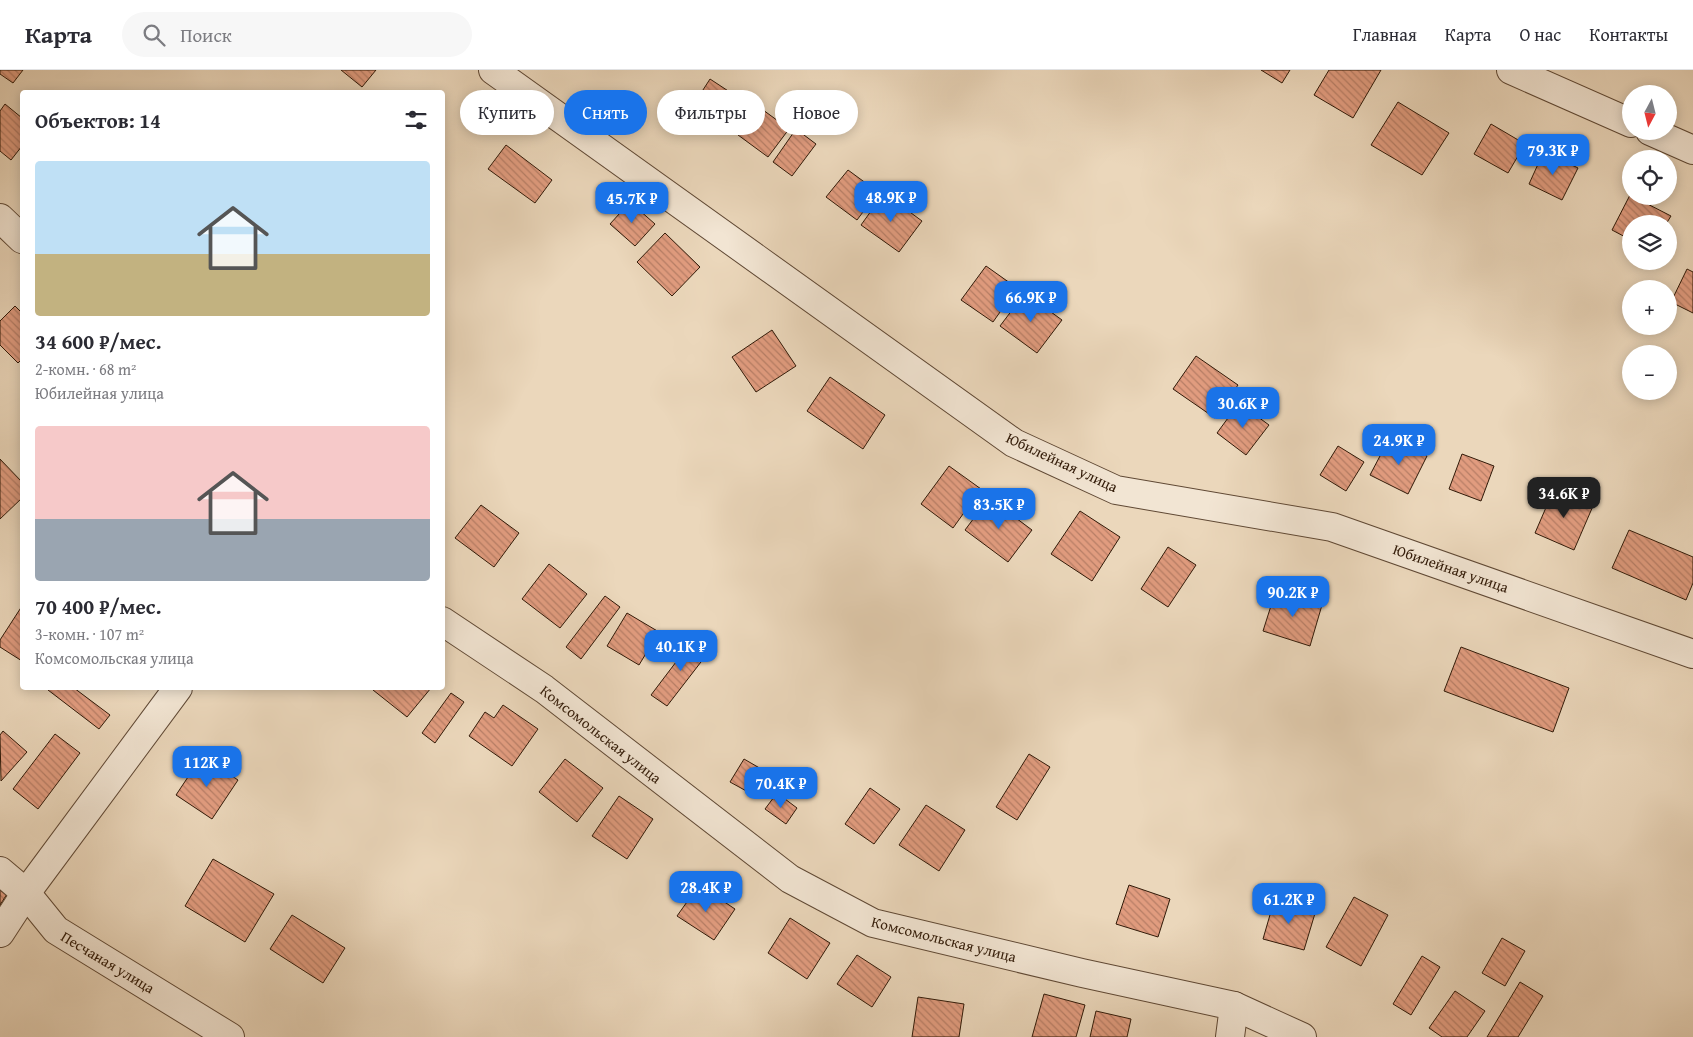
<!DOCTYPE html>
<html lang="ru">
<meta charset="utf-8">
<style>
body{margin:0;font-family:"Gentium Book Plus",serif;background:#f7f7f7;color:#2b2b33;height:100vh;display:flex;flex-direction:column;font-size:19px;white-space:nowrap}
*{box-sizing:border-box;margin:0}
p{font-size:16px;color:#7c7c81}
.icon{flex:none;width:28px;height:28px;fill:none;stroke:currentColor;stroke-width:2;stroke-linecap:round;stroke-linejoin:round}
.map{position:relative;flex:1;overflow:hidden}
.sheet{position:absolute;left:20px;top:20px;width:425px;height:600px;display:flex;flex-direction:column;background:#fff;border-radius:5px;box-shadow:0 2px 12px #0003}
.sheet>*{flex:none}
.banner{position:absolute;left:460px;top:20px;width:475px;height:45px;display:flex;gap:10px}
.needle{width:32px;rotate:187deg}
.buttons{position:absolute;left:1622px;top:15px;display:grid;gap:10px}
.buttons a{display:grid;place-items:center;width:55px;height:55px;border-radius:50%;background:#fff;box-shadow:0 2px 12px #0003;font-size:25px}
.price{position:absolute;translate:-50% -42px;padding:0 11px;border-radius:10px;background:#1a73e8;color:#fff;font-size:16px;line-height:32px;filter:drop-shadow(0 1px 2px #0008)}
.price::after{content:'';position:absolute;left:50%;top:30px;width:15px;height:11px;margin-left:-8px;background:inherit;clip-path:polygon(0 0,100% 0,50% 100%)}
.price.active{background:#222;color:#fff}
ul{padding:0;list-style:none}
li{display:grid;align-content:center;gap:10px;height:265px;padding:0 15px}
li span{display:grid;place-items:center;height:155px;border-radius:5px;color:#555}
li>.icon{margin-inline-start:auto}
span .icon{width:90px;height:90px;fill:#fffc;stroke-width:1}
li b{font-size:21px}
h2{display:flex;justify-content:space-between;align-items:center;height:60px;padding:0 15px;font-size:21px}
.chip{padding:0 18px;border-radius:22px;background:#fff;box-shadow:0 2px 12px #0003;font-size:18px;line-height:45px}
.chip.active{background:#1a73e8;color:#fff}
header{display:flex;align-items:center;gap:30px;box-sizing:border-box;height:70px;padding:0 25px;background:#fff;border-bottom:1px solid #e1e1e2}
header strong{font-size:24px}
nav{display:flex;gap:28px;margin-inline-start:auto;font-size:18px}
.search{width:350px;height:45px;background:#f7f7f7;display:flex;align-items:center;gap:12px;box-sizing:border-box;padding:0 18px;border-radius:28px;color:#7c7c81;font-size:19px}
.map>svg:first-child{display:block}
</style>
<header>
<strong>Карта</strong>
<div class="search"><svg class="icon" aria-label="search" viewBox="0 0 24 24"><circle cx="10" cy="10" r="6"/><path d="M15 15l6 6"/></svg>Поиск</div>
<nav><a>Главная</a><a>Карта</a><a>О нас</a><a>Контакты</a></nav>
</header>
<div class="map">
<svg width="1693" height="967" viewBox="0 0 1693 967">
<defs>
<pattern id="building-back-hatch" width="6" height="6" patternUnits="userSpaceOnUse" patternTransform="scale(1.25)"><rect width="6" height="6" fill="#e19c7f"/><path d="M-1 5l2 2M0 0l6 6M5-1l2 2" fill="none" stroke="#b77e66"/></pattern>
</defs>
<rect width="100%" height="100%" fill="#ebd7bb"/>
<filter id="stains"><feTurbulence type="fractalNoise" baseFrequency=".004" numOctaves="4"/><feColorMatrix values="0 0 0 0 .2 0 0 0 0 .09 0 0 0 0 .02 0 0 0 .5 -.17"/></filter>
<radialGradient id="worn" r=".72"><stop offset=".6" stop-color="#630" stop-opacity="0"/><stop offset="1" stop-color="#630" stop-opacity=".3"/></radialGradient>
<!-- building -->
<g fill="url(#building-back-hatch)" stroke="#311a08">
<path d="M0 0H23L13 13 0 4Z"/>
<path d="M341 0H376L362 17Z"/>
<path d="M1261 0H1290L1282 13Z"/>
<path d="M1329 0H1381L1353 48 1314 25Z"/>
<path d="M710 9 742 30 725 58 692 37Z"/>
<path d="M1398 32 1449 63 1422 105 1371 75Z"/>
<path d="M5 34 22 48V76L11 90 0 81V41Z"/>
<path d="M759 37 789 59 768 87 738 65Z"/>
<path d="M1491 54 1525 74 1508 103 1474 84Z"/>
<path d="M796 59 816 74 792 106 773 92Z"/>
<path d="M506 75 552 110 535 133 488 99Z"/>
<path d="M1544 81 1578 98 1562 130 1529 114Z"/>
<path d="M848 100 878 122 857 150 826 127Z"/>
<path d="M884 123 922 151 899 182 861 155Z"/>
<path d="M1630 125 1671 146 1666 154H1631V170L1612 160Z"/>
<path d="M630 132 655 154 635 176 610 154Z"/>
<path d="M665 163 700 197 672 226 637 192Z"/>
<path d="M986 196 1017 218 993 252 961 230Z"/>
<path d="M1687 199 1693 202V243L1671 232Z"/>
<path d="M1025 223 1062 250 1037 283 1000 256Z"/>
<path d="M15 236 22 243V289L18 293 0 275V251Z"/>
<path d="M772 260 796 296 756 322 732 287Z"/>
<path d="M1196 286 1238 315 1215 348 1173 319Z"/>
<path d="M830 307 885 345 863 379 807 341Z"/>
<path d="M1239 333 1269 355 1246 385 1217 363Z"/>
<path d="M1390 367 1427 386 1408 424 1370 405Z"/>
<path d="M1338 376 1364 392 1346 421 1320 405Z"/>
<path d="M1462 384 1494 396 1481 431 1449 419Z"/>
<path d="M0 389 22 412V428L0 449Z"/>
<path d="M949 396 981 419 953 458 921 434Z"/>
<path d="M1554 419 1593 436 1574 480 1535 463Z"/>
<path d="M989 428 1032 460 1008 492 965 460Z"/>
<path d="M481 435 519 463 494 497 455 468Z"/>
<path d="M1080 441 1120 467 1092 511 1051 484Z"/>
<path d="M1629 460 1693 487V513L1686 530 1612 498Z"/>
<path d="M1168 477 1196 495 1168 537 1141 519Z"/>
<path d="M549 494 587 524 560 558 522 529Z"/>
<path d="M1276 520 1322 535 1310 576 1263 561Z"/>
<path d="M605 526 620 537 581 589 566 577Z"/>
<path d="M22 536V591L0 577V570Z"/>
<path d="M627 543 659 562 639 595 607 576Z"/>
<path d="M695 567 711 579 667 636 651 625Z"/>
<path d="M1461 577 1569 618 1553 662 1444 621Z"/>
<path d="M50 618H74L110 645 99 659 48 620Z"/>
<path d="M374 618H431L407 647 373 620Z"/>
<path d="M451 623 464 632 435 673 422 663Z"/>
<path d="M503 635 538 659 512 696 469 666 485 642 494 648Z"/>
<path d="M3 661 27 682 1 711 0 665Z"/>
<path d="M55 664 80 683 38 739 13 719Z"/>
<path d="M1029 684 1050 697 1017 750 996 737Z"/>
<path d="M202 686 238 710 212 749 176 725Z"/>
<path d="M565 689 603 718 577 752 539 722Z"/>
<path d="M744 689 763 700 750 723 730 712Z"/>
<path d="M870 718 900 739 874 774 845 754Z"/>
<path d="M777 723 797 738 786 754 765 739Z"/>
<path d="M619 726 653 749 627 789 592 766Z"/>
<path d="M926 735 965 760 939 801 899 775Z"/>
<path d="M213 789 274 824 245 872 185 836Z"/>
<path d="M699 815 735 839 714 870 677 846Z"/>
<path d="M1129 815 1170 829 1158 867 1116 854Z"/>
<path d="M0 820 7 824 0 835Z"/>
<path d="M1354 827 1388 845 1361 896 1326 877Z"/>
<path d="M1274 831 1316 840 1304 880 1263 869Z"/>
<path d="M292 845 345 878 323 913 270 879Z"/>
<path d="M790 848 830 873 807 909 768 883Z"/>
<path d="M1502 868 1525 881 1505 916 1482 903Z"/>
<path d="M857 885 891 907 872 937 837 914Z"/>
<path d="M1422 886 1440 897 1411 945 1393 934Z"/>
<path d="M1520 912 1543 926 1518 967H1487Z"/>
<path d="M1455 921 1485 941 1467 967H1442L1429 958Z"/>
<path d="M1044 924 1085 935 1076 967H1032Z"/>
<path d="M918 927 964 934 959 967H912Z"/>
<path d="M1096 941 1131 949 1127 967H1090Z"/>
</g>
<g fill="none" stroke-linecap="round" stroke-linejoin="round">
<!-- minor casing -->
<g stroke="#604935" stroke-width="30">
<g id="minor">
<path d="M493 0 1014 373 1116 420 1332 457 1693 584"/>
<path d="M1511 0 1631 53"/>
<path d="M1650 61 1693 80"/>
<path d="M0 148 22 169"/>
<path d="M442 551 544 619 790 809 873 853 1082 903 1234 936 1230 967"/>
<path d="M0 801 26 823 56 860 230 967"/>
<path d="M0 863 26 823 178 618"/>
<path d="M1234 936 1302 967"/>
</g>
</g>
<!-- minor -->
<use href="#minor" stroke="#f2e5d3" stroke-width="28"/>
</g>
<g text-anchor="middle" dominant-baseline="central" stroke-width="4" stroke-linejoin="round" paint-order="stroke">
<!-- street labels -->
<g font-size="15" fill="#311a08" stroke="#f2e5d3">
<text transform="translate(1062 392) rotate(25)">Юбилейная улица</text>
<text transform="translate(1451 498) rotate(19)">Юбилейная улица</text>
<text transform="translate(601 664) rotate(38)">Комсомольская улица</text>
<text transform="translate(944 869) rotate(14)">Комсомольская улица</text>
<text transform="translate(108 892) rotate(31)">Песчаная улица</text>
</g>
</g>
<rect width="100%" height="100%" filter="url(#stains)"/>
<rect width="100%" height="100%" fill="url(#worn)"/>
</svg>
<div class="buttons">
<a><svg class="needle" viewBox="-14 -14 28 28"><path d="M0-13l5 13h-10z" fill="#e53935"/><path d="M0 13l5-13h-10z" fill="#7c7c81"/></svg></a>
<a><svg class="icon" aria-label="locate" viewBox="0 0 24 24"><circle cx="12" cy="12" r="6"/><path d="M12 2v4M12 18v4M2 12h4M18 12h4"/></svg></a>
<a><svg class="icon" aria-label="layers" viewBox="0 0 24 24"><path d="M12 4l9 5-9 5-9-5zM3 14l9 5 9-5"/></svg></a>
<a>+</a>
<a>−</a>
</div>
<b class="price" style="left:1553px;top:106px">79.3K ₽</b>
<b class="price" style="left:891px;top:153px">48.9K ₽</b>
<b class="price" style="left:632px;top:154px">45.7K ₽</b>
<b class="price" style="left:1031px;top:253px">66.9K ₽</b>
<b class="price" style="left:1243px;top:359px">30.6K ₽</b>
<b class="price" style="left:1399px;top:396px">24.9K ₽</b>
<b class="price active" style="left:1564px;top:449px">34.6K ₽</b>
<b class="price" style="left:999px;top:460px">83.5K ₽</b>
<b class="price" style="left:1293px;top:548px">90.2K ₽</b>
<b class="price" style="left:681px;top:602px">40.1K ₽</b>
<b class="price" style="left:207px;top:718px">112K ₽</b>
<b class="price" style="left:781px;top:739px">70.4K ₽</b>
<b class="price" style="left:706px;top:843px">28.4K ₽</b>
<b class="price" style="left:1289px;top:855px">61.2K ₽</b>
<div class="banner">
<a class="chip">Купить</a>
<a class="chip active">Снять</a>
<a class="chip">Фильтры</a>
<a class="chip">Новое</a>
</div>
<section class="sheet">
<h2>Объектов: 14<svg class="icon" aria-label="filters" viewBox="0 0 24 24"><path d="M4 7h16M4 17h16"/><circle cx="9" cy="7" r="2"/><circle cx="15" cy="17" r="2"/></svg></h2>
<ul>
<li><span style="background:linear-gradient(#bfe0f5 60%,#c2b280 0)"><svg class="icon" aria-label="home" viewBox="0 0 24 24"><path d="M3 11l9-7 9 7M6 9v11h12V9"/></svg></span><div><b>34 600 ₽/мес.</b><p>2-комн. · 68 m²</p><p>Юбилейная улица</p></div></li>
<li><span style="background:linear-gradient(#f6c9c9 60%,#9aa5b1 0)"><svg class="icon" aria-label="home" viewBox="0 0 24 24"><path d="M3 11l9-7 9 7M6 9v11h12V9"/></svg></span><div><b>70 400 ₽/мес.</b><p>3-комн. · 107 m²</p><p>Комсомольская улица</p></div></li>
</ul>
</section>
</div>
